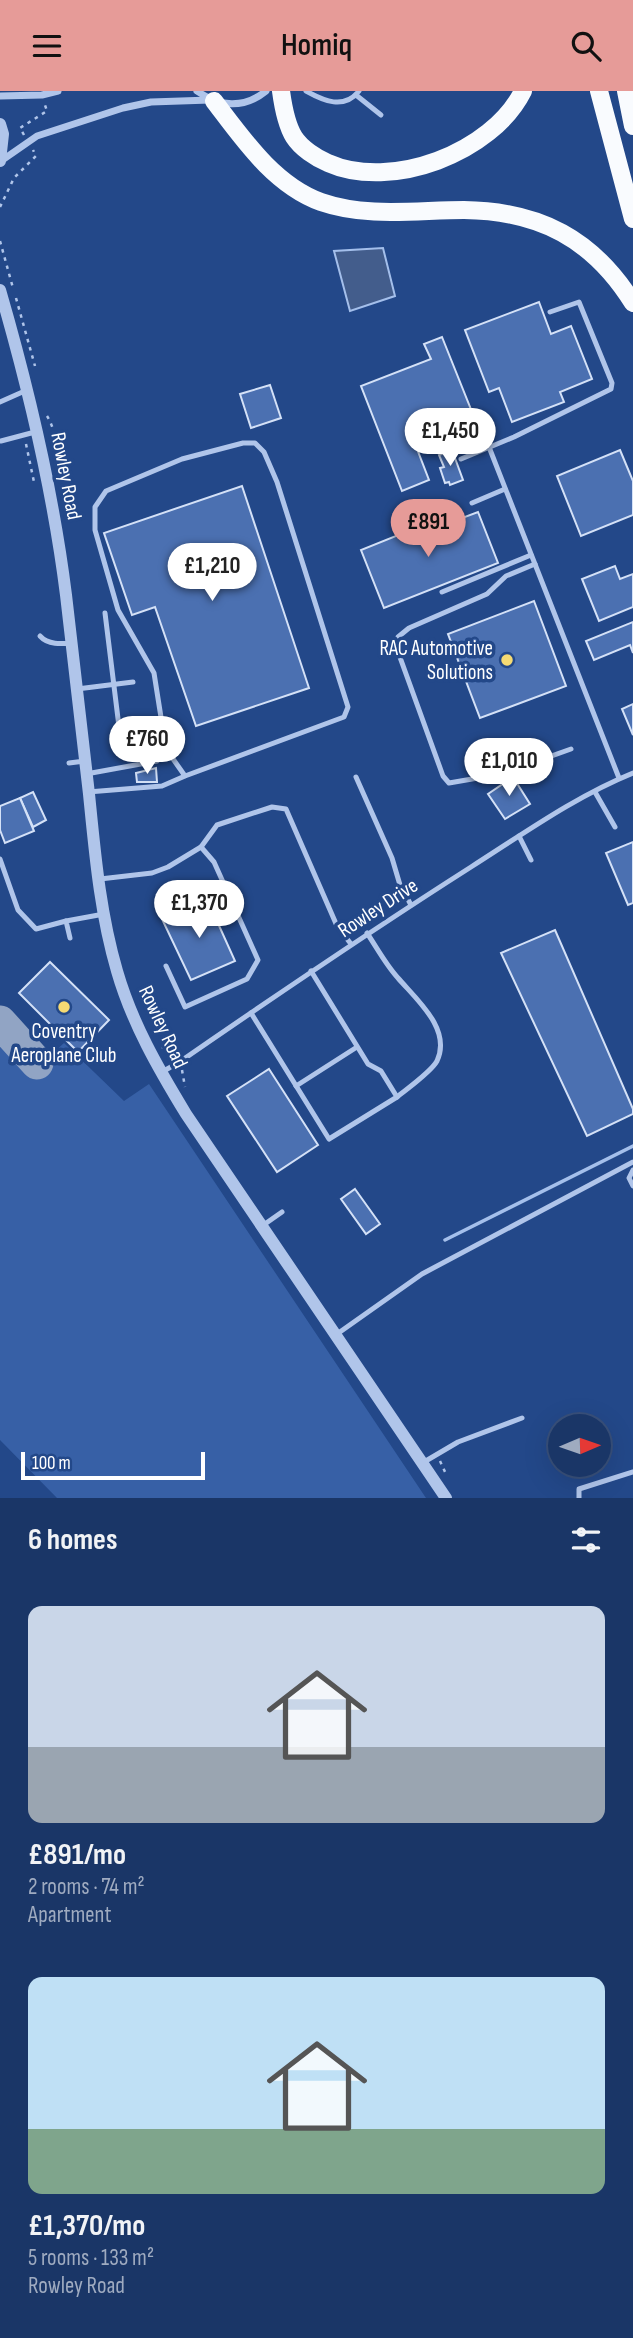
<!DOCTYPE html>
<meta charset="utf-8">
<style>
body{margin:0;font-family:"Sofia Sans Condensed",sans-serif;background:#274170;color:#f1f3f6;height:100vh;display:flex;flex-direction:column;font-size:26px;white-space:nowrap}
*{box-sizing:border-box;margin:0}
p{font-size:23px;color:#9fabc0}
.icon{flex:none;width:38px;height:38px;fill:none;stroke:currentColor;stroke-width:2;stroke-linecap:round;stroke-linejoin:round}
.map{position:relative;height:1407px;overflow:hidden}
.panel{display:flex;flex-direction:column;background:#1a3667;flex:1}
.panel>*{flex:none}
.needle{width:46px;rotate:88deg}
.buttons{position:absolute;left:548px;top:1323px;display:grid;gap:14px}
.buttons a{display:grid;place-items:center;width:63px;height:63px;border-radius:50%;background:#1a3667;box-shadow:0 7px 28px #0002,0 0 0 2px #38507b;font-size:35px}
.scale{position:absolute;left:21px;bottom:18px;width:184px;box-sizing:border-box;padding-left:7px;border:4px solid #fff;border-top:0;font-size:19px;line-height:24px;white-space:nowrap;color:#fff;-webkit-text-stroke:5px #234889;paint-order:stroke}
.price{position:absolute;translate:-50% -60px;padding:0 16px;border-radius:24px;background:#fff;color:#222;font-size:23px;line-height:46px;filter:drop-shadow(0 2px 4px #0008)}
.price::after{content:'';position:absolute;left:50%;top:42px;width:21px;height:16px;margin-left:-10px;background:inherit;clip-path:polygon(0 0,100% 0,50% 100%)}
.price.current{background:#e69b98;color:#111}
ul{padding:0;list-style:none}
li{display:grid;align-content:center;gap:14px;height:371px;padding:0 28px}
li span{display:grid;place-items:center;height:217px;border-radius:14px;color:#555}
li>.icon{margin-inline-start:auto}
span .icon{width:126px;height:126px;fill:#fffc;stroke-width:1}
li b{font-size:30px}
h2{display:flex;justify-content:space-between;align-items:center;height:84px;padding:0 28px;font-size:30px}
header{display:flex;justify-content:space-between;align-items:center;height:91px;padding:0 28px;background:#e69b98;color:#111;font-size:32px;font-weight:600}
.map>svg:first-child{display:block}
</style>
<header><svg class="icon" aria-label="menu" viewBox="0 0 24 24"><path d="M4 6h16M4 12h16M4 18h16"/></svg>Homiq<svg class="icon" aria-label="search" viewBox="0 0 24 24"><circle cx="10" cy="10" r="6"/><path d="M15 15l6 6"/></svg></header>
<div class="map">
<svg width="633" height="1407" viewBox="0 0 633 1407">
<rect width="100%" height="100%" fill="#234889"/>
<!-- green -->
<path fill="#3760a6" d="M0 944 32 981 64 952 124 1010 149 993 426 1407H57L0 1349Z"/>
<!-- water -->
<path fill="#435d8c" stroke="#a4bfeb" stroke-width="2" d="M383 157 395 205 350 220 334 160Z"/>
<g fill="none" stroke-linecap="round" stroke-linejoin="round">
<!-- stream -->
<path stroke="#a4bfeb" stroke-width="3.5" d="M445 1149 633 1055"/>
<!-- taxiway -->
<path stroke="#91a4c4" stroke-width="33" d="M0 931 37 972"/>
</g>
<!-- building -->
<g fill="#4b70b1" stroke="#d4e1f7" stroke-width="2">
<path d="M539 211 551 243 571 235 592 288 560 301 564 311 512 331 499 297 489 301 465 239Z"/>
<path d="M442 246 474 326 414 350 429 389 402 400 361 295 431 268 424 253Z"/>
<path d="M270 294 281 327 251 337 240 303Z"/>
<path d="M452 359 463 389 450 394 449 391 445 392 440 377 444 376 439 364Z"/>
<path d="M620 359 633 390V424L581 445 557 385Z"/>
<path d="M242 395 309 597 196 635 155 516 132 524 104 442Z"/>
<path d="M478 421 498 472 384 517 361 459 423 434 425 441Z"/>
<path d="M615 475 620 488 633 483V516L599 530 582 488Z"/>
<path d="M534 510 566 595 480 627 448 543Z"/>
<path d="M633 531V562L630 554 594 569 586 550Z"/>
<path d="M633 613V644L622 618Z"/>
<path d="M156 677 157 691H137L136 682Z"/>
<path d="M513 686 530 713 505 728 488 703Z"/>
<path d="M33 701 46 729 33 736 20 707Z"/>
<path d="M20 707 34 740 5 752 0 739V715Z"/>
<path d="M633 751V812L628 814 606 762Z"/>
<path d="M207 808 235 870 191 889 162 828Z"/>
<path d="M555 839 633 1018V1023L587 1045 501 862Z"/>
<path d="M50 871 109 929 78 961 19 902Z"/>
<path d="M269 978 318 1054 277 1081 227 1005Z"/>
<path d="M355 1098 380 1133 366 1143 341 1108Z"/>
</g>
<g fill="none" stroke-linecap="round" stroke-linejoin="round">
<!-- path -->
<g stroke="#b0c5ea" stroke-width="2.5" stroke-dasharray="3.5 5" stroke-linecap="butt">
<path d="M24 44 20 37 47 20 45 14"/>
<path d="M0 116 14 87 36 65 33 59"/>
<path d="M0 150 13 197"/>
<path d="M16 207 35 275"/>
<path d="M47 325C54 336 58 354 56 366"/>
<path d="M26 353 34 391"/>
<path d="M162 956 174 964"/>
<path d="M182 979 185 996"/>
<path d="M440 1370 446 1383"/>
</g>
<!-- service -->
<g stroke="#b0c5ea" stroke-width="5">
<path d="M306 0C324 10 344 19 359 0"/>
<path d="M356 4 381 24"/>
<path d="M0 311 27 299"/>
<path d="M1 350 35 341"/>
<path d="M489 356 619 687"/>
<path d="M461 368 514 346 611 298 612 292 579 211 550 221"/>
<path d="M472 412 505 398"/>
<path d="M535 473 506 485 487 503 409 537 398 546 397 558 443 685 449 692 501 683 571 658"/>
<path d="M442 501 531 464"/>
<path d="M105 522 121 652"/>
<path d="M40 545C48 554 61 553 72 552"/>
<path d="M77 598 133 591"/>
<path d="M69 672 85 670"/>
<path d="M86 683 157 670 166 658"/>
<path d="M356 686 392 767 400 794 411 814"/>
<path d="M88 701 162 695 185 685 344 626 348 616 277 391 264 361 255 352H243L182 368 106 400 95 416V439L118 519 154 582 166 658 185 685"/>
<path d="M595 701 615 736"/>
<path d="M519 745 531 769"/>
<path d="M201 756 217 734 272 716 286 718 337 835 351 853"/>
<path d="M0 768 18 819 36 838 66 830"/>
<path d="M100 788 152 782 168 776 201 756 214 771 258 869 247 888 185 916 166 875"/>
<path d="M367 842C377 857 386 874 398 887 416 908 452 938 437 970 431 981 408 997 397 1006"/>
<path d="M70 847 66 830 104 823"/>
<path d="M251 922 329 1048 397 1006 381 980 368 973 311 880"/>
<path d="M160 982 178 972C275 905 372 839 471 776 523 743 576 705 633 682"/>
<path d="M296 995 357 956"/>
<path d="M633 1079 629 1087 633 1095"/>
<path d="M262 1135 282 1121"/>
<path d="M337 1243 422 1183 633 1071"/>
<path d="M424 1371 458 1351 522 1327"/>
<path d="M579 1407V1398L633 1381"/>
</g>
<!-- minor -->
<g stroke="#b0c5ea" stroke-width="7">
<path d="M197 0C219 16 244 18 266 0"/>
<path d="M0 5 42 4 58 0"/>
<path d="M1 70 37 45 123 17 151 11 210 9"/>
</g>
<!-- tertiary -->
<g stroke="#b0c5ea" stroke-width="12">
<path d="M0 33 3 43 0 70"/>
<path d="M0 199C29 299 53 400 66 504 74 570 81 637 89 703 95 763 100 822 117 880 132 932 158 977 186 1023L446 1407"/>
</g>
<!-- trunk -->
<g stroke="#f9fbfe" stroke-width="18">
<path d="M281 0C283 15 286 33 294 46 301 57 316 67 328 72 391 100 492 62 523 0"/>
<path d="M599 0 633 128"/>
<path d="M626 0 633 35"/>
<path d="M214 10C243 48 274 94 321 111 367 127 417 119 464 119 540 120 593 148 633 212"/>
</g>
</g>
<!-- markers -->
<g fill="#f5da73" stroke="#234889" stroke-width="2.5">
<circle cx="507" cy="569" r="7"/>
<circle cx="64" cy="916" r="7"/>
</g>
<g text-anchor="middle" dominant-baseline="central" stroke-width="7" stroke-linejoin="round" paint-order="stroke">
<!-- street labels -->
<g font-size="21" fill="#fff" stroke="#234889">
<text transform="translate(66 385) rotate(79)">Rowley Road</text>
<text transform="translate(378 817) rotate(-33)">Rowley Drive</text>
<text transform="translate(163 936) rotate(65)">Rowley Road</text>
</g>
<!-- poi labels -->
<g font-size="21" fill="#fff" stroke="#234889" text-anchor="end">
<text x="493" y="557">RAC Automotive<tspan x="493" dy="24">Solutions</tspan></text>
<text x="64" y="940" text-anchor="middle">Coventry<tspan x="64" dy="24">Aeroplane Club</tspan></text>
</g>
</g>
</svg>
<div class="buttons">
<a><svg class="needle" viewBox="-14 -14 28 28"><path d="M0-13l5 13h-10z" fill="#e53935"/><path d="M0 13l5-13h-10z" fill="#9fabc0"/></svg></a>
</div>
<div class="scale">100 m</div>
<b class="price" style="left:450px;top:377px">£1,450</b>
<b class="price current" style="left:428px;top:468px">£891</b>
<b class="price" style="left:212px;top:512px">£1,210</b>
<b class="price" style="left:147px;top:685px">£760</b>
<b class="price" style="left:509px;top:707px">£1,010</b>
<b class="price" style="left:199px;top:849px">£1,370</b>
</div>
<section class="panel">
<h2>6 homes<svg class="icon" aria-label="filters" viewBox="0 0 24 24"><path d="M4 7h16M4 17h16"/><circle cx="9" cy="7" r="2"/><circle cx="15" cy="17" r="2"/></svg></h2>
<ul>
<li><span style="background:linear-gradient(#c9d6e8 65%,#9aa5b1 0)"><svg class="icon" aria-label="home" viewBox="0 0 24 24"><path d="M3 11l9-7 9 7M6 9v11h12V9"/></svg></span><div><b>£891/mo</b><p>2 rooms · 74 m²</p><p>Apartment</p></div></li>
<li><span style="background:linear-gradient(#bfe0f5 70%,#7fa58c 0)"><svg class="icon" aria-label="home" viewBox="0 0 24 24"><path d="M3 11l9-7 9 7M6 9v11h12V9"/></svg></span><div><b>£1,370/mo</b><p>5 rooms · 133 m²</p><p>Rowley Road</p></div></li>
</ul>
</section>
